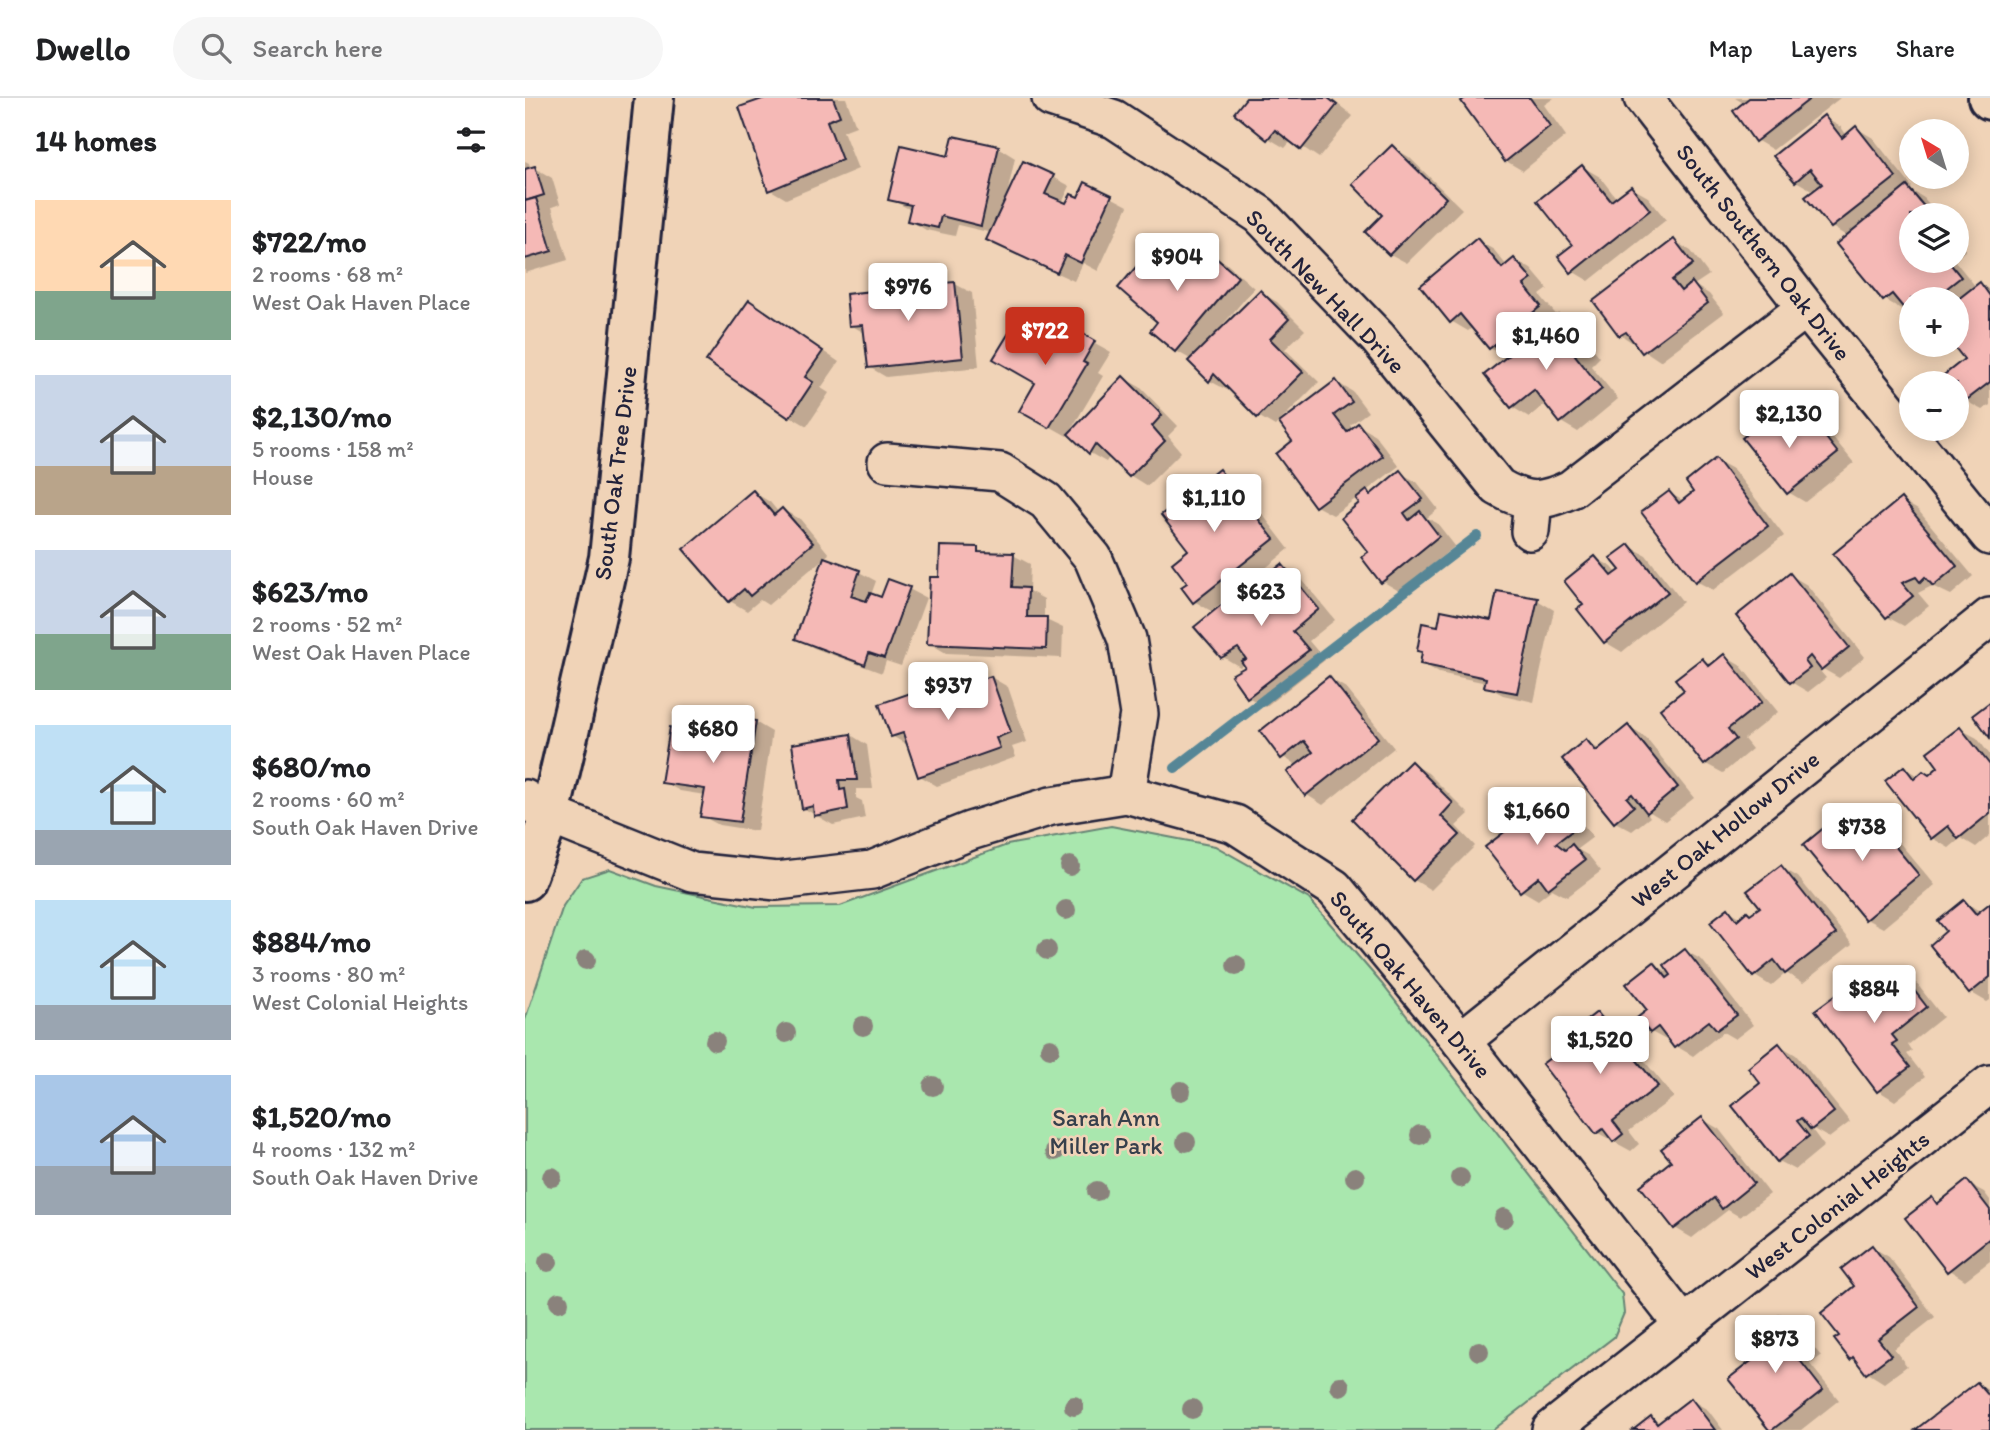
<!DOCTYPE html>
<meta charset="utf-8">
<style>
body{margin:0;font-family:Itim,sans-serif;background:#f6f6f6;color:#202124;height:100vh;display:flex;flex-direction:column;font-size:26px;white-space:nowrap}
*{box-sizing:border-box;margin:0}
p{font-size:23px;color:#757577}
.icon{flex:none;width:38px;height:38px;fill:none;stroke:currentColor;stroke-width:2;stroke-linecap:round;stroke-linejoin:round}
.map{position:relative;flex:1;overflow:hidden}
.drawer{display:flex;flex-direction:column;background:#fff;width:525px}
.drawer>*{flex:none}
.needle{width:46px;rotate:322deg}
.fabs{position:absolute;left:1374px;top:21px;display:grid;gap:14px}
.fabs a{display:grid;place-items:center;width:70px;height:70px;border-radius:50%;background:#fff;box-shadow:0 4px 18px #0003;font-size:35px}
.price{position:absolute;translate:-50% -60px;padding:0 16px;border-radius:7px;background:#fff;color:#222;font-size:23px;line-height:46px;filter:drop-shadow(0 2px 4px #0008)}
.price::after{content:'';position:absolute;left:50%;top:42px;width:21px;height:16px;margin-left:-10px;background:inherit;clip-path:polygon(0 0,100% 0,50% 100%)}
.price.current{background:#c8321e;color:#fff}
ul{padding:0;list-style:none}
li{display:flex;align-items:center;gap:21px;height:175px;padding:0 35px}
li span{display:grid;place-items:center;flex:none;width:196px;height:140px;border-radius:0px;color:#555}
li>.icon{margin-inline-start:auto}
span .icon{width:84px;height:84px;fill:#fffc;stroke-width:1}
li b{font-size:30px}
h2{display:flex;justify-content:space-between;align-items:center;height:84px;padding:0 35px;font-size:30px}
header{display:flex;align-items:center;gap:42px;box-sizing:border-box;height:98px;padding:0 35px;background:#fff;border-bottom:2px solid #e0e0e0}
header strong{font-size:33px}
nav{display:flex;gap:38px;margin-inline-start:auto;font-size:24px}
.search{width:490px;height:63px;background:#f6f6f6;display:flex;align-items:center;gap:18px;box-sizing:border-box;padding:0 24px;border-radius:38px;color:#757577;font-size:26px}
main{display:flex;flex:1;min-height:0}
.map>svg:first-child{display:block}
</style>
<header>
<strong>Dwello</strong>
<div class="search"><svg class="icon" aria-label="search" viewBox="0 0 24 24"><circle cx="10" cy="10" r="6"/><path d="M15 15l6 6"/></svg>Search here</div>
<nav><a>Map</a><a>Layers</a><a>Share</a></nav>
</header>
<main>
<section class="drawer">
<h2>14 homes<svg class="icon" aria-label="filters" viewBox="0 0 24 24"><path d="M4 7h16M4 17h16"/><circle cx="9" cy="7" r="2"/><circle cx="15" cy="17" r="2"/></svg></h2>
<ul>
<li><span style="background:linear-gradient(#ffd9b3 65%,#7fa58c 0)"><svg class="icon" aria-label="home" viewBox="0 0 24 24"><path d="M3 11l9-7 9 7M6 9v11h12V9"/></svg></span><div><b>$722/mo</b><p>2 rooms · 68 m²</p><p>West Oak Haven Place</p></div></li>
<li><span style="background:linear-gradient(#c9d6e8 65%,#b9a48a 0)"><svg class="icon" aria-label="home" viewBox="0 0 24 24"><path d="M3 11l9-7 9 7M6 9v11h12V9"/></svg></span><div><b>$2,130/mo</b><p>5 rooms · 158 m²</p><p>House</p></div></li>
<li><span style="background:linear-gradient(#c9d6e8 60%,#7fa58c 0)"><svg class="icon" aria-label="home" viewBox="0 0 24 24"><path d="M3 11l9-7 9 7M6 9v11h12V9"/></svg></span><div><b>$623/mo</b><p>2 rooms · 52 m²</p><p>West Oak Haven Place</p></div></li>
<li><span style="background:linear-gradient(#bfe0f5 75%,#9aa5b1 0)"><svg class="icon" aria-label="home" viewBox="0 0 24 24"><path d="M3 11l9-7 9 7M6 9v11h12V9"/></svg></span><div><b>$680/mo</b><p>2 rooms · 60 m²</p><p>South Oak Haven Drive</p></div></li>
<li><span style="background:linear-gradient(#bfe0f5 75%,#9aa5b1 0)"><svg class="icon" aria-label="home" viewBox="0 0 24 24"><path d="M3 11l9-7 9 7M6 9v11h12V9"/></svg></span><div><b>$884/mo</b><p>3 rooms · 80 m²</p><p>West Colonial Heights</p></div></li>
<li><span style="background:linear-gradient(#a9c7e8 65%,#9aa5b1 0)"><svg class="icon" aria-label="home" viewBox="0 0 24 24"><path d="M3 11l9-7 9 7M6 9v11h12V9"/></svg></span><div><b>$1,520/mo</b><p>4 rooms · 132 m²</p><p>South Oak Haven Drive</p></div></li>
</ul>
</section>
<div class="map">
<svg width="1465" height="1332" viewBox="0 0 1465 1332">
<rect width="100%" height="100%" fill="#f0d3b7"/>
<filter id="ink" filterUnits="userSpaceOnUse"><feTurbulence type="fractalNoise" baseFrequency=".0143" numOctaves="2"/><feDisplacementMap in="SourceGraphic" scale="14" xChannelSelector="R" yChannelSelector="G"/><feConvolveMatrix kernelMatrix="1 2 1 2 8 2 1 2 1" color-interpolation-filters="sRGB"/></filter>
<g filter="url(#ink)">
<!-- green -->
<path fill="#a9e7ae" stroke="#668474" stroke-width="2" d="M586 728 690 748 784 801 857 886 1097 1196 1099 1215 1089 1239 968 1332H0V922L38 808 57 780 85 771 131 788 231 809 315 808 482 747Z"/>
<!-- shadow -->
<g fill="#0003">
<path d="M245 0H321L331 28 318 33 333 71 261 101 244 91Z"/>
<path d="M723 0H805L828 18 794 60 767 42 760 50 743 40 711 15Z"/>
<path d="M943 0H1029L1019 7 1041 38 998 73 981 63Z"/>
<path d="M1210 0H1315L1248 52 1231 42 1220 6Z"/>
<path d="M1299 20 1316 29 1322 38 1331 30 1348 40 1387 89 1384 91 1399 100 1413 117H1386V163H1430L1451 189 1455 186 1465 192V307L1457 312 1441 303 1432 291V285H1427L1421 277 1442 261 1431 247 1432 201H1386V216L1379 208 1376 211 1359 201 1323 139 1307 129 1290 94 1271 83Z"/>
<path d="M429 40 474 50 490 60 482 97 528 79 545 88 537 105 542 108 553 102 561 86 603 108 573 173 558 165 549 183 480 151 467 135 433 127 430 138 401 132 384 122 386 112 365 101 425 60Z"/>
<path d="M867 49 884 59 937 111 882 165 865 156 860 117Z"/>
<path d="M0 63 4 65 6 71 10 70 27 80 35 106 27 109 43 162 0 175Z"/>
<path d="M1058 69 1075 79 1092 101 1107 90 1123 99 1141 122 1064 183 1047 173Z"/>
<path d="M1432 140 1441 152 1432 160Z"/>
<path d="M952 142 969 152 982 168 990 162 1006 171 1023 191 1015 197 1033 219 1050 229 1075 259 1066 268 1093 301 1053 334 1036 324 1021 305 1004 319 987 309 983 260 965 250 948 229 943 233 926 223Z"/>
<path d="M1149 143 1166 153 1184 177 1169 187 1184 196 1199 215 1135 263 1096 237Z"/>
<path d="M629 150 646 160 661 173 668 174 684 155 701 165 729 190 695 230 697 232 735 194 752 204 780 232 760 251 794 284 750 328 733 318 704 289 702 292 685 283 667 262 651 253 635 224Z"/>
<path d="M404 179 418 187 430 186 447 195 454 269 361 279 344 269 341 236 326 227Z"/>
<path d="M241 214 314 264 296 290 304 295 282 328 265 318Z"/>
<path d="M545 231 586 254 573 275 578 278 544 335 598 280 615 289 653 328 643 338 656 354 622 388 606 378 585 358 581 364 565 355 544 335 542 338 496 312Z"/>
<path d="M811 284 828 294 843 314 825 327 828 331 833 327 850 337 874 368 840 394 847 397 875 375 892 384 913 411 902 420 912 425 930 448 874 493 857 483 845 454 836 405 832 400 808 417 791 408 770 344Z"/>
<path d="M1256 311 1273 321 1283 334 1290 328 1307 338 1329 365 1280 404 1263 394Z"/>
<path d="M1191 362 1208 371 1259 438 1188 492 1171 483 1144 395 1159 403 1171 394Z"/>
<path d="M694 373 711 382 764 451 731 478 739 482 758 468 774 478 810 522 784 543 800 562 740 609 723 599 709 578 723 570 720 565 715 569 698 559 704 503 702 500 686 513 669 503 664 485 666 452Z"/>
<path d="M228 394 245 404 254 415 258 412 275 421 304 456 243 507 235 502 222 513 205 503Z"/>
<path d="M1376 402 1393 412 1448 478 1426 497 1407 488 1393 495 1404 508 1379 528 1362 519Z"/>
<path d="M1104 448 1121 457 1158 504 1097 554 1080 544 1071 460 1087 469 1092 475 1097 472Z"/>
<path d="M452 451 461 456 488 457 505 466 504 493 519 501V521L538 530 537 560 421 555 404 545 416 481Z"/>
<path d="M334 474 351 483 346 497 357 501 384 491 401 500 376 568 361 563 357 575 289 550 272 540Z"/>
<path d="M1265 477 1282 487 1340 559 1314 580 1298 571 1295 573 1301 580 1283 594 1266 584Z"/>
<path d="M1012 502 1029 512 1009 604 978 597 961 588 962 585 914 575 897 565 968 524Z"/>
<path d="M1199 558 1216 568 1253 614 1219 641 1227 651 1198 675 1181 666 1161 592 1177 562 1187 568Z"/>
<path d="M440 578 451 584 466 579 483 589 502 644 487 649 491 659 412 688 395 678 384 648 367 638Z"/>
<path d="M804 580 821 590 869 650 798 707 782 697 764 675 773 668 758 659Z"/>
<path d="M230 624 247 634 232 733 194 727 177 718 180 697 155 693 138 684 191 637Z"/>
<path d="M1103 629 1120 639 1169 700 1140 723 1120 711 1125 719 1107 733 1090 724 1061 643 1075 652Z"/>
<path d="M1435 631 1452 640 1465 657V737L1451 749 1436 740 1424 750 1407 740 1379 670 1395 679H1404L1416 669Z"/>
<path d="M326 637 342 647 348 691H331V700L337 703 340 720 308 727 278 710Z"/>
<path d="M886 665 903 675 944 716 931 728 950 748 906 792 889 782Z"/>
<path d="M1027 699 1044 709 1068 739 1052 751 1064 758 1076 773 1042 799 1027 791 1013 802 996 792Z"/>
<path d="M1340 714 1357 724 1410 787 1358 830 1341 821 1306 726 1329 740Z"/>
<path d="M1256 769 1273 779 1327 846 1278 885 1261 875 1246 888 1230 878 1187 824 1203 812 1217 820 1226 818 1237 809Z"/>
<path d="M1440 804 1456 814 1465 807V902L1462 904 1445 894 1424 833Z"/>
<path d="M1161 853 1177 862 1228 927 1210 941 1198 934 1168 958 1151 948 1145 941 1143 943 1126 934 1129 866 1148 877Z"/>
<path d="M1371 871 1388 881 1418 919 1383 947 1387 953 1382 956 1400 979 1370 1003 1354 993 1292 913 1320 892 1334 900Z"/>
<path d="M1072 916 1089 926 1149 999 1104 1033 1114 1046 1106 1053 1073 1035 1040 951 1054 959 1058 955Z"/>
<path d="M1254 947 1271 957 1325 1024 1304 1040 1285 1029 1299 1048 1270 1072 1253 1063 1237 985Z"/>
<path d="M1177 1021 1194 1031 1245 1096 1215 1119 1203 1112 1167 1140 1150 1130 1117 1088 1148 1064Z"/>
<path d="M1442 1085 1459 1094 1465 1102V1163L1440 1182 1424 1172 1407 1101 1415 1106Z"/>
<path d="M1347 1149 1364 1159 1410 1219 1369 1251 1382 1268 1359 1285 1343 1275 1335 1265 1326 1260 1316 1238Z"/>
<path d="M1255 1219 1272 1229 1296 1258 1285 1266 1314 1302 1276 1332H1246L1232 1261Z"/>
<path d="M1452 1286 1465 1293V1332H1393Z"/>
<path d="M1166 1302 1183 1312 1198 1332H1111L1126 1320 1135 1325Z"/>
</g>
<g fill="none" stroke-linecap="round" stroke-linejoin="round">
<!-- stream -->
<path stroke="#568696" stroke-width="10" d="M650 670 952 438"/>
</g>
<!-- building -->
<g fill="#f5b9b6" stroke="#22223b" stroke-width="2">
<path d="M240 0H308L315 18 302 23 317 62 243 93 214 9Z"/>
<path d="M721 0H803L812 7 776 52 750 32 742 42 709 15Z"/>
<path d="M941 0H1005L1025 28 980 64 936 3Z"/>
<path d="M1224 0H1286L1230 44 1208 13Z"/>
<path d="M1299 17 1317 40 1331 28 1371 79 1306 130 1280 99 1297 86 1285 71 1270 84 1248 58Z"/>
<path d="M428 38 474 48 456 128 416 118 413 130 382 123 386 107 363 102 376 47 423 58Z"/>
<path d="M867 47 921 100 864 157 840 134 857 117 827 86Z"/>
<path d="M498 63 529 77 520 96 541 105 546 96 553 99 560 84 587 97 556 165 540 157 532 175 461 142Z"/>
<path d="M1057 67 1086 103 1106 88 1125 112 1046 175 1033 158 1047 147 1012 103Z"/>
<path d="M10 68 19 97 0 103V71Z"/>
<path d="M1382 88 1406 117H1386V163H1423L1436 179 1408 201H1386V219L1367 196 1358 203 1311 146Z"/>
<path d="M11 100 27 153 0 161V103Z"/>
<path d="M952 140 977 170 989 160 1007 181 999 187 1016 208 964 251 935 216 925 225 895 188Z"/>
<path d="M1149 141 1168 166 1147 182 1156 193 1167 184 1183 205 1117 255 1101 234 1094 238 1068 203Z"/>
<path d="M629 148 658 173 662 169 667 172 683 153 713 179 650 254 625 233 632 224 593 190Z"/>
<path d="M404 177 405 186 430 184 438 260 343 270 338 227 324 228 321 196 380 189 379 180Z"/>
<path d="M1455 184 1465 198V284L1439 304 1432 294V285H1425L1419 277 1439 261 1428 247H1432V202Z"/>
<path d="M735 192 764 221 745 241 778 274 732 320 689 276 684 284 663 263Z"/>
<path d="M224 202 298 253 280 279 288 284 264 320 181 263Z"/>
<path d="M1033 217 1059 249 1050 257 1077 291 1035 325 1009 292 986 310 959 277Z"/>
<path d="M493 220 534 244 545 228 570 243 558 264 562 266 524 330 494 313 510 285 468 261Z"/>
<path d="M598 278 637 317 627 328 640 343 604 379 570 346 564 356 543 336Z"/>
<path d="M811 282 827 304 809 317 822 334 833 325 858 358 790 409 751 356 767 343 754 325Z"/>
<path d="M1256 309 1277 336 1290 326 1313 355 1262 396 1217 340Z"/>
<path d="M1191 360 1243 428 1170 484 1116 414 1144 393 1154 405 1168 394 1161 384Z"/>
<path d="M694 371 749 441 668 505 656 489 662 485 647 465 663 452 636 417Z"/>
<path d="M875 372 898 401 879 415 884 422 895 413 914 438 856 485 836 459 843 454 816 420 834 405 831 401 842 392 845 397Z"/>
<path d="M228 392 249 417 257 410 288 445 225 498 219 491 204 504 158 451Z"/>
<path d="M1376 400 1432 468 1408 488 1400 479 1395 484 1391 479 1377 485 1388 498 1361 520 1308 456Z"/>
<path d="M1104 446 1143 494 1079 545 1052 511 1058 507 1039 483 1070 458 1087 478 1095 472 1085 460Z"/>
<path d="M415 448 453 449V454L489 455 487 489 503 490 502 519H522L521 551 402 546 405 479H414Z"/>
<path d="M299 459 335 472 326 498 341 503 345 495 356 499 363 481 385 489 359 560 344 555 340 567 270 541Z"/>
<path d="M757 466 794 511 768 533 784 552 722 600 706 577 720 569 716 563 721 561 713 550 696 560 669 529 733 477 737 482Z"/>
<path d="M1265 475 1324 549 1296 572 1285 558 1280 563 1285 570 1265 585 1211 518Z"/>
<path d="M972 493 1013 500 992 595 959 589 961 580 895 566 897 554 892 553 897 525 913 528 916 512 966 522Z"/>
<path d="M1199 556 1237 604 1203 631 1211 641 1179 667 1135 611 1159 592 1150 581 1177 560 1184 568Z"/>
<path d="M440 576 443 586 466 578 486 634 471 640 475 650 393 679 378 635 366 639 354 606Z"/>
<path d="M804 578 853 640 780 698 762 674 788 654 779 643 756 661 735 633Z"/>
<path d="M1465 604V640L1448 617Z"/>
<path d="M192 617 231 623 215 724 175 719 180 691 136 685 145 629 189 635Z"/>
<path d="M1103 627 1153 689 1122 715 1107 696 1102 700 1109 708 1089 725 1037 661 1061 641 1071 653Z"/>
<path d="M1435 629 1465 667V715L1433 741 1423 728 1406 741 1360 683 1379 668 1389 681 1398 673 1404 677 1413 669 1402 654Z"/>
<path d="M326 636 332 682H314L315 692 320 691 323 711 289 718 288 708 277 711 267 646Z"/>
<path d="M886 663 928 705 916 718 935 737 888 783 827 721Z"/>
<path d="M1027 697 1052 729 1031 745 1040 752 1047 746 1060 762 1023 791 1014 779 995 794 960 749Z"/>
<path d="M1340 712 1394 777 1340 822 1278 747 1306 724 1321 743 1327 739 1319 729Z"/>
<path d="M1256 767 1311 836 1260 876 1249 862 1228 879 1185 824 1203 810 1212 822 1222 813 1225 816 1235 809 1222 793Z"/>
<path d="M1439 802 1451 816 1465 805V879L1444 896 1405 847 1421 833 1413 823Z"/>
<path d="M1160 851 1212 917 1192 932 1184 923 1149 950 1133 929 1125 935 1112 920 1122 912 1101 886 1129 864 1142 880 1146 877 1139 867Z"/>
<path d="M1371 869 1402 909 1367 937 1372 943 1367 946 1385 969 1352 994 1290 912 1320 890 1328 902Z"/>
<path d="M1072 914 1133 988 1088 1023 1098 1036 1088 1044 1078 1031 1071 1036 1017 966 1040 949 1048 960 1056 955 1042 937Z"/>
<path d="M1254 945 1309 1014 1286 1032 1276 1020 1272 1023 1284 1038 1252 1064 1207 1008 1235 985 1223 970Z"/>
<path d="M1177 1019 1229 1085 1197 1111 1189 1100 1149 1131 1115 1088 1146 1063 1136 1051Z"/>
<path d="M1442 1082 1465 1112V1140L1422 1174 1380 1120 1407 1099 1412 1106Z"/>
<path d="M1347 1147 1394 1209 1353 1241 1366 1257 1341 1276 1328 1259 1325 1262 1309 1241 1314 1238 1296 1215 1329 1188 1316 1171Z"/>
<path d="M1255 1217 1280 1248 1270 1256 1298 1292 1247 1332H1244L1203 1281 1230 1260 1219 1247Z"/>
<path d="M1452 1284 1465 1299V1332H1390Z"/>
<path d="M1166 1300 1190 1332H1108L1126 1318 1132 1326Z"/>
</g>
<g fill="none" stroke-linecap="round" stroke-linejoin="round">
<!-- street casing -->
<g stroke="#22223b" stroke-width="42">
<g id="street">
<path d="M526 0 589 21 735 117 853 240 973 389C1002 406 1016 405 1046 391L1281 210"/>
<path d="M1118 0 1281 210 1465 438"/>
<path d="M362 364 475 374 521 403 568 460 602 541 614 616 601 696"/>
<path d="M1005 433 1008 402"/>
<path d="M0 701 25 717 167 774 252 783 347 772 445 733 526 708 601 696 710 726 809 790 936 943 1159 1228"/>
<path d="M936 943 1465 519"/>
<path d="M1026 1332 1465 986"/>
</g>
</g>
<!-- secondary casing -->
<g stroke="#22223b" stroke-width="44">
<g id="secondary">
<path d="M1463 0 1465 2"/>
<path d="M0 783 25 717 84 460 129 0"/>
</g>
</g>
<!-- street -->
<use href="#street" stroke="#f0d3b7" stroke-width="37"/>
<!-- secondary -->
<use href="#secondary" stroke="#f0d3b7" stroke-width="38"/>
</g>
<!-- trees -->
<g fill="#8a827c">
<circle cx="545" cy="768" r="10"/>
<circle cx="541" cy="812" r="10"/>
<circle cx="522" cy="852" r="10"/>
<circle cx="61" cy="862" r="10"/>
<circle cx="711" cy="867" r="10"/>
<circle cx="338" cy="928" r="10"/>
<circle cx="261" cy="935" r="10"/>
<circle cx="190" cy="943" r="10"/>
<circle cx="525" cy="950" r="10"/>
<circle cx="408" cy="988" r="10"/>
<circle cx="656" cy="993" r="10"/>
<circle cx="895" cy="1037" r="10"/>
<circle cx="661" cy="1044" r="10"/>
<circle cx="530" cy="1053" r="10"/>
<circle cx="27" cy="1079" r="10"/>
<circle cx="830" cy="1079" r="10"/>
<circle cx="935" cy="1080" r="10"/>
<circle cx="572" cy="1093" r="10"/>
<circle cx="979" cy="1120" r="10"/>
<circle cx="23" cy="1164" r="10"/>
<circle cx="34" cy="1204" r="10"/>
<circle cx="954" cy="1253" r="10"/>
<circle cx="815" cy="1288" r="10"/>
<circle cx="549" cy="1308" r="10"/>
<circle cx="667" cy="1311" r="10"/>
</g>
</g>
<g text-anchor="middle" dominant-baseline="central" stroke-width="5" stroke-linejoin="round" paint-order="stroke">
<!-- street labels -->
<g font-size="24" fill="#22223b" stroke="#f0d3b7">
<text transform="translate(1239 154) rotate(52)">South Southern Oak Drive</text>
<text transform="translate(801 193) rotate(46)">South New Hall Drive</text>
<text transform="translate(90 375) rotate(-83)">South Oak Tree Drive</text>
<text transform="translate(1200 731) rotate(-39)">West Oak Hollow Drive</text>
<text transform="translate(886 886) rotate(50)">South Oak Haven Drive</text>
<text transform="translate(1312 1107) rotate(-38)">West Colonial Heights</text>
</g>
<!-- park labels -->
<g font-size="24" fill="#36404c" stroke="#f0d3b7">
<text x="581" y="1019">Sarah Ann<tspan x="581" dy="28">Miller Park</tspan></text>
</g>
</g>
</svg>
<div class="fabs">
<a><svg class="needle" viewBox="-14 -14 28 28"><path d="M0-13l5 13h-10z" fill="#e53935"/><path d="M0 13l5-13h-10z" fill="#757577"/></svg></a>
<a><svg class="icon" aria-label="layers" viewBox="0 0 24 24"><path d="M12 4l9 5-9 5-9-5zM3 14l9 5 9-5"/></svg></a>
<a>+</a>
<a>−</a>
</div>
<b class="price" style="left:652px;top:195px">$904</b>
<b class="price" style="left:383px;top:225px">$976</b>
<b class="price current" style="left:520px;top:269px">$722</b>
<b class="price" style="left:1021px;top:274px">$1,460</b>
<b class="price" style="left:1264px;top:352px">$2,130</b>
<b class="price" style="left:689px;top:436px">$1,110</b>
<b class="price" style="left:736px;top:530px">$623</b>
<b class="price" style="left:423px;top:624px">$937</b>
<b class="price" style="left:188px;top:667px">$680</b>
<b class="price" style="left:1012px;top:749px">$1,660</b>
<b class="price" style="left:1337px;top:765px">$738</b>
<b class="price" style="left:1349px;top:927px">$884</b>
<b class="price" style="left:1075px;top:978px">$1,520</b>
<b class="price" style="left:1250px;top:1277px">$873</b>
</div>
</main>
